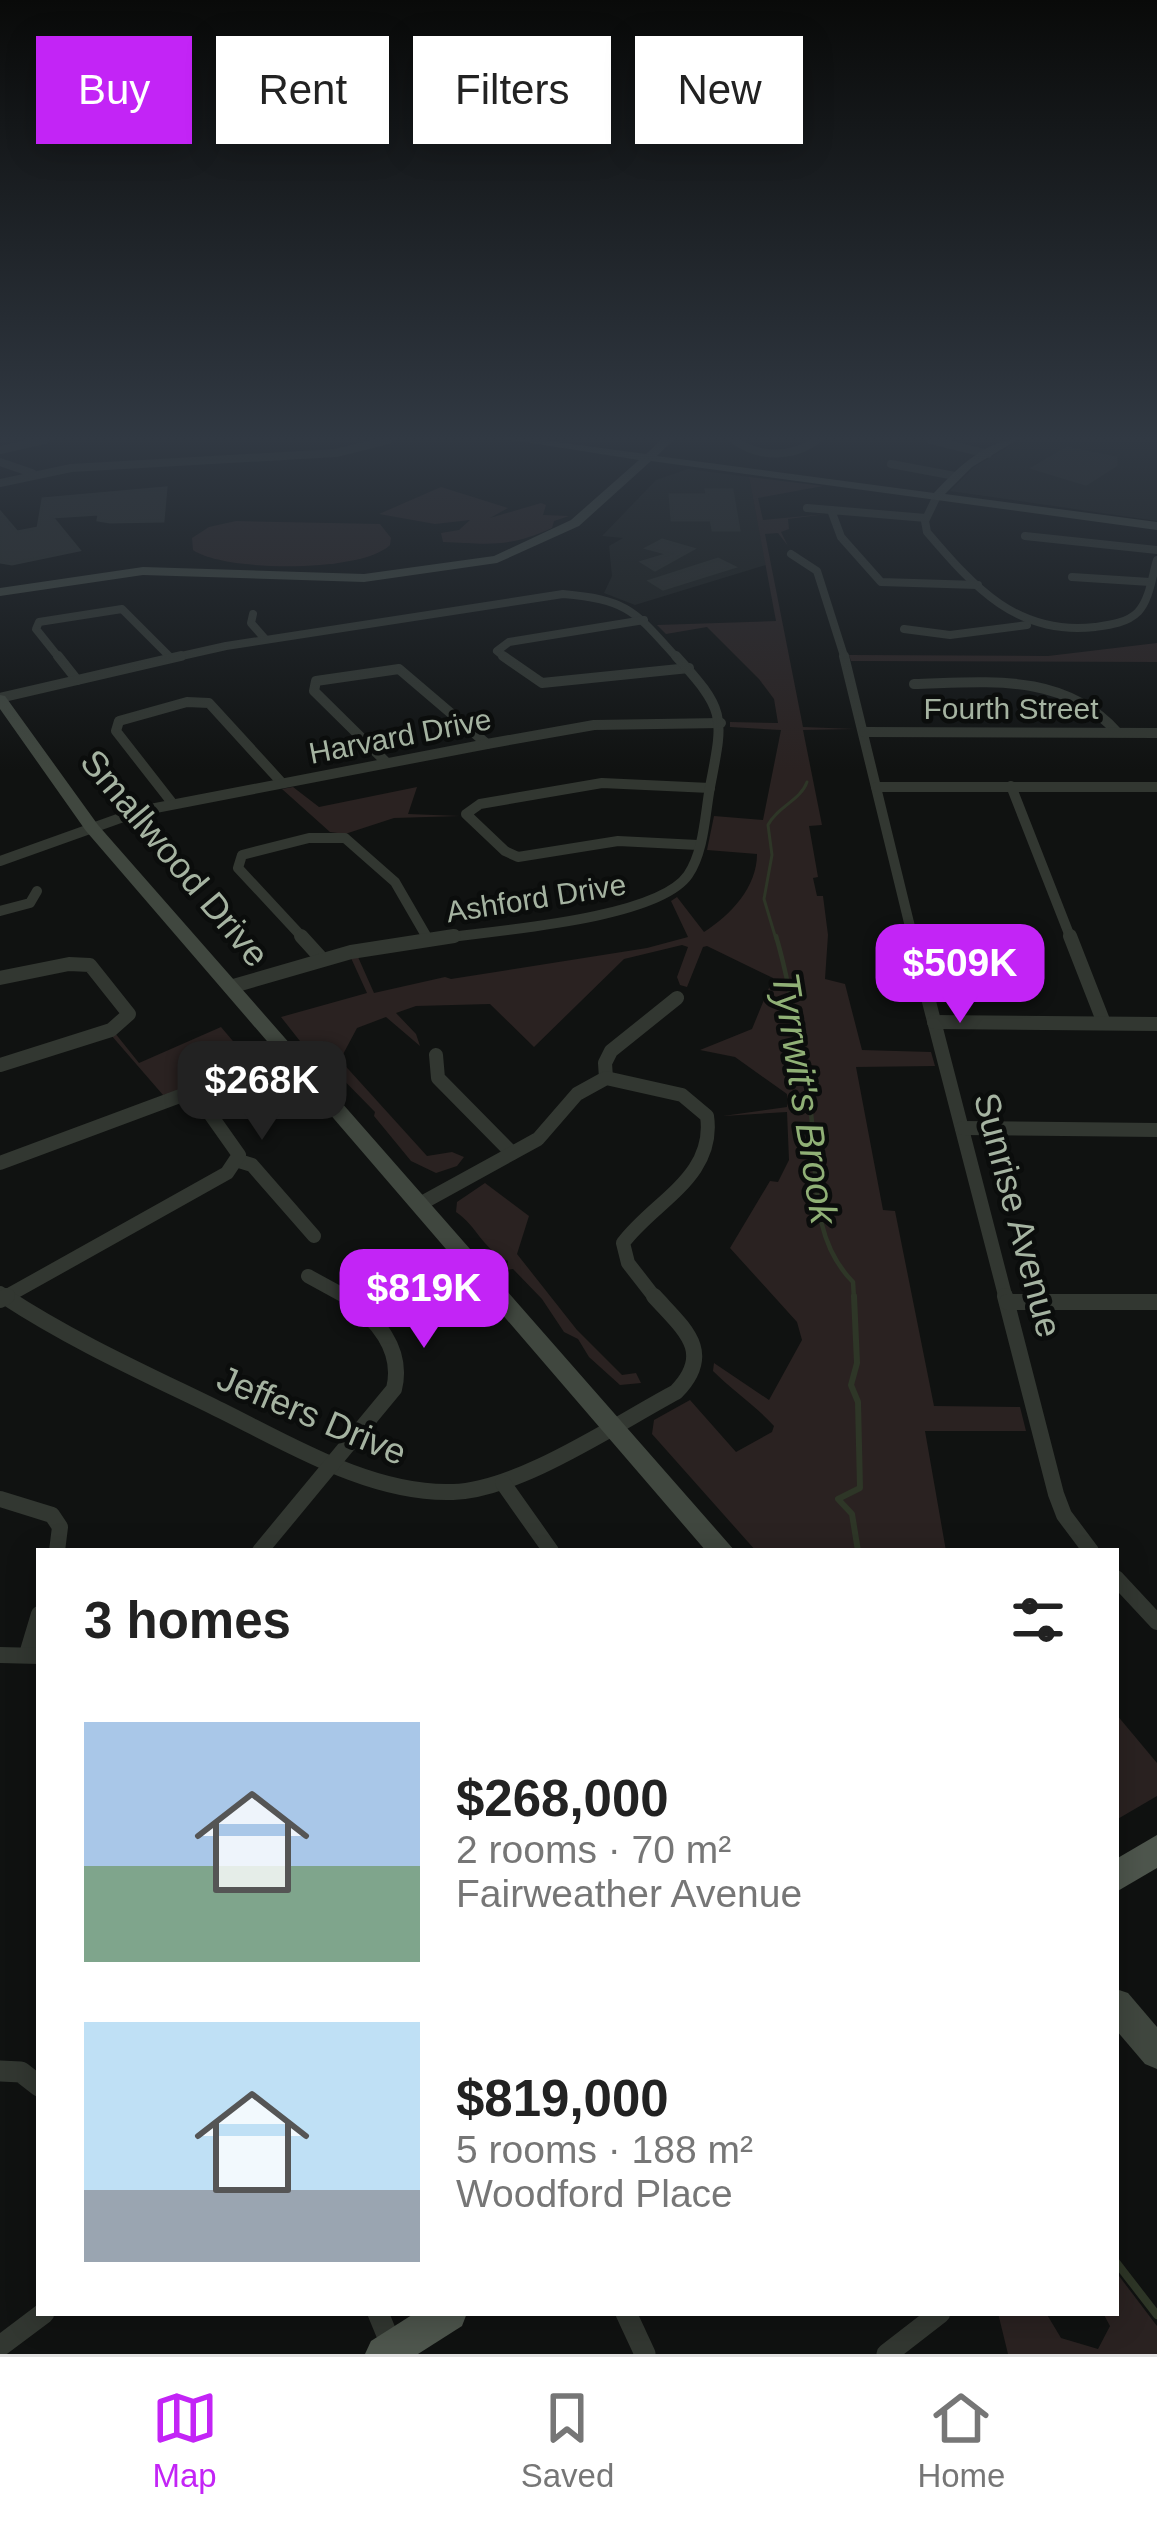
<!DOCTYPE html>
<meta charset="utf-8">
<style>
body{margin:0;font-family:Arial,sans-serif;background:#f2f2f2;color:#222;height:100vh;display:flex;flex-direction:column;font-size:45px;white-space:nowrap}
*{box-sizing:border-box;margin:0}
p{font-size:39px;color:#767676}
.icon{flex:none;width:66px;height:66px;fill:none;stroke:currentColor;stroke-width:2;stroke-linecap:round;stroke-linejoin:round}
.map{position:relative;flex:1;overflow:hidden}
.drawer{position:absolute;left:36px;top:1548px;width:1083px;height:768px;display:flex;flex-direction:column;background:#fff;border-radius:0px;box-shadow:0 6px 30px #0003}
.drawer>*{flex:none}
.guide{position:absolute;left:36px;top:36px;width:1086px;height:108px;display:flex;gap:24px}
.price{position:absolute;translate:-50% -102px;padding:0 27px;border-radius:24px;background:#c324f6;color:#fff;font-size:39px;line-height:78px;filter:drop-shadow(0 3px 6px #0008)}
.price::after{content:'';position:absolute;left:50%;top:72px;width:36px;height:27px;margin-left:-18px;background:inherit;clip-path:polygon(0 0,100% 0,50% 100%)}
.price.current{background:#222;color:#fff}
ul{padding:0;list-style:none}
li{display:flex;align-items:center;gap:36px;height:300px;padding:0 48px}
li span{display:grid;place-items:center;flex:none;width:336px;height:240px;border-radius:0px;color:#555}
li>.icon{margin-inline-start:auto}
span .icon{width:144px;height:144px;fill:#fffc;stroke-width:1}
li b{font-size:51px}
h2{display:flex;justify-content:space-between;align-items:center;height:144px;padding:0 48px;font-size:51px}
.pill{padding:0 42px;border-radius:0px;background:#fff;box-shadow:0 6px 30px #0003;font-size:42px;line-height:108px}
.pill.current{background:#c324f6;color:#fff}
.tab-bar{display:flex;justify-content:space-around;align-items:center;height:168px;border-top:3px solid #e0e0e0;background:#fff;font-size:33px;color:#767676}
.tab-bar a{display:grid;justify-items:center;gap:6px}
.tab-bar .current{color:#c324f6}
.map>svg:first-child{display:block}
</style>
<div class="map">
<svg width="1157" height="2354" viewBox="0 0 1157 2354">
<rect width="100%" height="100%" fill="#101211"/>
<!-- built -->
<g fill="#1c1f1d">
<path d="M1020 440H1157V521L950 491 974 467Z"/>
<path d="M688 469 749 477 766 565 635 605 604 593 612 576 609 546 623 538 602 536 656 480Z"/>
</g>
<!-- green -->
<g fill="#2a2221">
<path d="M749 477 823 486 758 498 763 520 826 514 788 519 789 529 781 532 788 546 778 533 765 534 803 727 855 729 803 730 822 825 809 826 818 877 813 878 817 896H823L828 935 825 979 845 984 862 1050 931 1052 935 1066 856 1067 883 1210 895 1211 934 1406 1020 1407 1026 1431H925L946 1551H756L652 1434 654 1420 690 1400 736 1452 772 1432 774 1426C756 1406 732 1390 713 1371L714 1363 769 1400 802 1340 797 1322 730 1248 770 1181 778 1182 789 1160 787 1112 723 1116 787 1107V1094L735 1057 700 1050 752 1029 773 978 707 946 703 947 687 987 680 985 677 977 688 947 682 945 624 959 534 1047 490 1004 416 1006 396 1013 416 1034 420 1046 386 1017 357 1028 340 1060 427 1156 452 1152 464 1157 457 1166 436 1173 411 1161 374 1116 375 1112 322 1058 320 1046 307 1050 281 1017 367 993 351 958 358 957 374 993 445 977 451 979 647 948 688 937 671 901 677 897 704 932C731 915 757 887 757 854L707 850 714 816 763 820 781 730 730 727V722L778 723 774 699 759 679 707 627 666 634 657 625 776 621Z"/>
<path d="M441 487 508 508 490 518 541 503 546 505 543 515 569 516 554 521 552 528C508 548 489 544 443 542L441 533 459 530 470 520 435 524 379 514Z"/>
<path d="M236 521 380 524 391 538 390 545C362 573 224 572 193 550L192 538 209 527Z"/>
<path d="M1157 643V662L851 661 849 655 1048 656Z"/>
<path d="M293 787 319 807 417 787 408 814 460 816 394 818 345 834 330 832 282 789Z"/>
<path d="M221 1027 260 1073 202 1096 185 1091 163 1095 111 1035 115 1033 139 1063Z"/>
<path d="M485 1183 529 1216 517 1254 577 1330 622 1375 636 1373 641 1383 620 1385 589 1357 578 1339 564 1332 542 1299 513 1269 507 1270 508 1261C483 1250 477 1226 456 1212L457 1202Z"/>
<path d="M1116 1714 1157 1763V1796L1116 1820Z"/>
<path d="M1116 2272 1157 2326V2354H1008L998 2313H1046L1061 2338 1098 2349 1110 2326 1103 2313H1116Z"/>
</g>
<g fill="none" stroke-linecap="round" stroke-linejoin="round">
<!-- stream-far3 -->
<path stroke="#2e3627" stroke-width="3" d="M776 939 764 899 772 855 768 825C777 807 801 800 807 782"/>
<!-- stream-far2 -->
<path stroke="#2e3627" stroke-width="4.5" d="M776 936C791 987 798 1041 808 1093 821 1157 803 1232 853 1282L854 1299"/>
<!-- stream-far1 -->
<path stroke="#2e3627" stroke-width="6" d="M854 1296 857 1363 851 1385 858 1402 860 1488 838 1499 852 1514 858 1551"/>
<!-- stream -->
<path stroke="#2e3627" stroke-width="8" d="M1116 2262 1157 2315"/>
</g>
<!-- building -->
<g fill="#2b2e2c" stroke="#2a2e2b" stroke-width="3">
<path d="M1067 448 1116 458V465L1086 484 1033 468Z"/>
<path d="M166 488 163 521 110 522 98 520 99 514 52 517 79 550 12 564 0 562V512L17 532 38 528 43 499Z"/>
<path d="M706 490H732L739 530H713L711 520H672L670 495H707Z"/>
<path d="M662 540 693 549 655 570 642 562 669 554 647 548Z"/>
<path d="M718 559 734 567 663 589 650 581Z"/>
</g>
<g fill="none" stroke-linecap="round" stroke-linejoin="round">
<!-- street-far4 -->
<g stroke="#323731" stroke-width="8">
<path d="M734 440C759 458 792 458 817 440"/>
<path d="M931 440 988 454"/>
<path d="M0 450 45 440"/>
<path d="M0 462 32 473"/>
<path d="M891 464 955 476"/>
<path d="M0 483 71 468 336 453 388 440"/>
<path d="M937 496 925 521 927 532C974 587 1017 636 1095 627 1110 625 1127 623 1138 612 1150 599 1152 576 1157 560"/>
<path d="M807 508 831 510"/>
<path d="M926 518 831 510 841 537 881 582 978 585"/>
<path d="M1025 536 1157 550"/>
<path d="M791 554 817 571 845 659"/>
<path d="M1072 577 1150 582"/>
<path d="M253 614 251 623 265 639"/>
<path d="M904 629 950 635 1027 625"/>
<path d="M60 659 36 629 39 622 122 609 171 658"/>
<path d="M168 659 226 646 563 594C630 600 635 612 678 659"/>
<path d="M507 659 497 651 509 642 644 620"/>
</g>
<!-- street-far3 -->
<g stroke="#323731" stroke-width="10">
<path d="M58 656 77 680"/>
<path d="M503 656 542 683 689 668"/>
<path d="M844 656 913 939"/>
<path d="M914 684C988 682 1063 672 1117 732"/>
<path d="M0 698 181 656"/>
<path d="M864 732 1157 733"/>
<path d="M387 763 314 691 316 681 399 669 487 744"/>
<path d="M1011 786 1071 939"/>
<path d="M876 787H1157"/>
<path d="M173 804 116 731 119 721 187 702 209 703 282 783"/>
<path d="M698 845 618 841 518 857 505 851 466 814 480 804 602 783 710 788"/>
<path d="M0 861 140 811 487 744 594 725 721 723"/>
<path d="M0 911 30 903 37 891"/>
<path d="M304 939 238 868 242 855 309 838H345L395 882 428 939"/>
<path d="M434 939C490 931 657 920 688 875 704 852 705 814 710 787 724 715 726 711 676 656"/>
</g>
<!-- street-far2 -->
<g stroke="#323731" stroke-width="14">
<path d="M301 936 321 958"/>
<path d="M912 936 1006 1299"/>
<path d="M1070 936 1104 1023"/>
<path d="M0 978 69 964 90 965 129 1014 111 1030 0 1065"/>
<path d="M230 987 351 952 454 936"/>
<path d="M934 1022 1157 1024"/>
<path d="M436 1055 438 1078 512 1153"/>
<path d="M606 1078 605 1063 611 1051 677 998"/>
<path d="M962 1128 1157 1130"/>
<path d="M239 1161 252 1165 314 1236"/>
<path d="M0 1163 180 1096 203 1104 239 1155 227 1173 2 1299"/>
<path d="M420 1204 538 1139 577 1094 606 1078 682 1095 707 1116C716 1177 653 1202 623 1243L628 1263 656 1299"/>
<path d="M308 1276 350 1299"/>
<path d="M0 1293 9 1299"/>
</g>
<!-- street-far1 -->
<g stroke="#323731" stroke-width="16">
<path d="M4 1296C71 1340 142 1372 214 1407 286 1442 370 1495 453 1492 519 1490 616 1424 676 1392 715 1352 684 1329 654 1296"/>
<path d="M1005 1296 1056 1494 1064 1515 1091 1551"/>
<path d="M0 1300 7 1296"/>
<path d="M1007 1302H1157"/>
<path d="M503 1483 551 1551"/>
<path d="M0 1499 52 1515 60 1527 57 1551"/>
<path d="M260 1551 394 1389C404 1349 376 1319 346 1296"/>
<path d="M1116 1578 1157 1622"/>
<path d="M27 1654 39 1614"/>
<path d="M0 1655 39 1656"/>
</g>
<!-- street -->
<g stroke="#323731" stroke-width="21">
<path d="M0 2071 21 2072 39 2086"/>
<path d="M378 2313 392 2347"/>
<path d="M626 2313 645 2354"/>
<path d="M0 2346 44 2313"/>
<path d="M887 2354 940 2313"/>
</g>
<!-- secondary -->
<g fill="#40473f" fill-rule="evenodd">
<path d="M512 440H542L646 454 661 440H673L657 456 934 493C956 470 984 440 1017 440L972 467 945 494 1157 522V530L651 461 579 526 497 563 364 582 143 575 0 596V588L143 567 364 574 494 556 571 520 639 460Z"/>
<path d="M0 695 5 696 98 825 735 1551H706L86 831 0 709Z"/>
<path d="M1116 1989 1128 1993 1157 2027V2069L1145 2064 1116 2030Z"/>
</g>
<!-- primary -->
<g fill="#4e564d" fill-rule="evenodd">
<path d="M1157 1835V1868L1116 1892V1859Z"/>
<path d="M415 2313H467L462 2326 418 2354H365L371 2341Z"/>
</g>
</g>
<!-- sky -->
<linearGradient id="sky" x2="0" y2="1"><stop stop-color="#090a09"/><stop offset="0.57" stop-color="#313943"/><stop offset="1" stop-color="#313943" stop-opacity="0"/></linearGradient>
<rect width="1157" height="770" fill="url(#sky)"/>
<g text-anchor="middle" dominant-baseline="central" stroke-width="9" stroke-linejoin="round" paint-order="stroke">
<!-- far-street labels -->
<g font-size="30" fill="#a5b3a1" stroke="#0b0d0c">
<text x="1011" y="708">Fourth Street</text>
<text transform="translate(400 736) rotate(-11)">Harvard Drive</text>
<text transform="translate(536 898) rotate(-9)">Ashford Drive</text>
</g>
<!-- street labels -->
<g font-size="36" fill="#a5b3a1" stroke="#0b0d0c">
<text transform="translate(175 858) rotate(50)">Smallwood Drive</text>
<text transform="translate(1018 1215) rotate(75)">Sunrise Avenue</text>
<text transform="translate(312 1415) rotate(23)">Jeffers Drive</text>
</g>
<!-- water labels -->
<g font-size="39" font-style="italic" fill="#90b076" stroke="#0b0d0c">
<text transform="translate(805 1098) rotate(81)">Tyrrwit's Brook</text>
</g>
</g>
</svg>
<b class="price" style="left:960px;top:1026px">$509K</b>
<b class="price current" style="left:262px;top:1143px">$268K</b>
<b class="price" style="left:424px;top:1351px">$819K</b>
<div class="guide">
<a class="pill current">Buy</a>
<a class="pill">Rent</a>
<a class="pill">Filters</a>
<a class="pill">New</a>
</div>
<section class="drawer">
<h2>3 homes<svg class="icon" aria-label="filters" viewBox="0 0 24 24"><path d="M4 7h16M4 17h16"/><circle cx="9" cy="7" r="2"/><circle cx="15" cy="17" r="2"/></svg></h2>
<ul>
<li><span style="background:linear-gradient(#a9c7e8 60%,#7fa58c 0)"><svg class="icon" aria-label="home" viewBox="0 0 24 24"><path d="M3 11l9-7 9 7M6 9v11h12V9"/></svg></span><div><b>$268,000</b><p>2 rooms · 70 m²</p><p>Fairweather Avenue</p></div></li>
<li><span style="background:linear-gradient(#bfe0f5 70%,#9aa5b1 0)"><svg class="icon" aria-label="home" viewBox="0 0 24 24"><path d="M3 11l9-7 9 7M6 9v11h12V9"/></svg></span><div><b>$819,000</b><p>5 rooms · 188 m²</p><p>Woodford Place</p></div></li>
</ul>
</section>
</div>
<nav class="tab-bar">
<a class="current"><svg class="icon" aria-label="map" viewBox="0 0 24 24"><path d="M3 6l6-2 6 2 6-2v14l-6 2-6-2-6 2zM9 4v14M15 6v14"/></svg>Map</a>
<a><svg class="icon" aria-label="saved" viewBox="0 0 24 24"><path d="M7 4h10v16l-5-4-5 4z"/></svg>Saved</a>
<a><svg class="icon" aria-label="home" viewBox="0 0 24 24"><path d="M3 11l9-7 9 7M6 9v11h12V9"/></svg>Home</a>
</nav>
